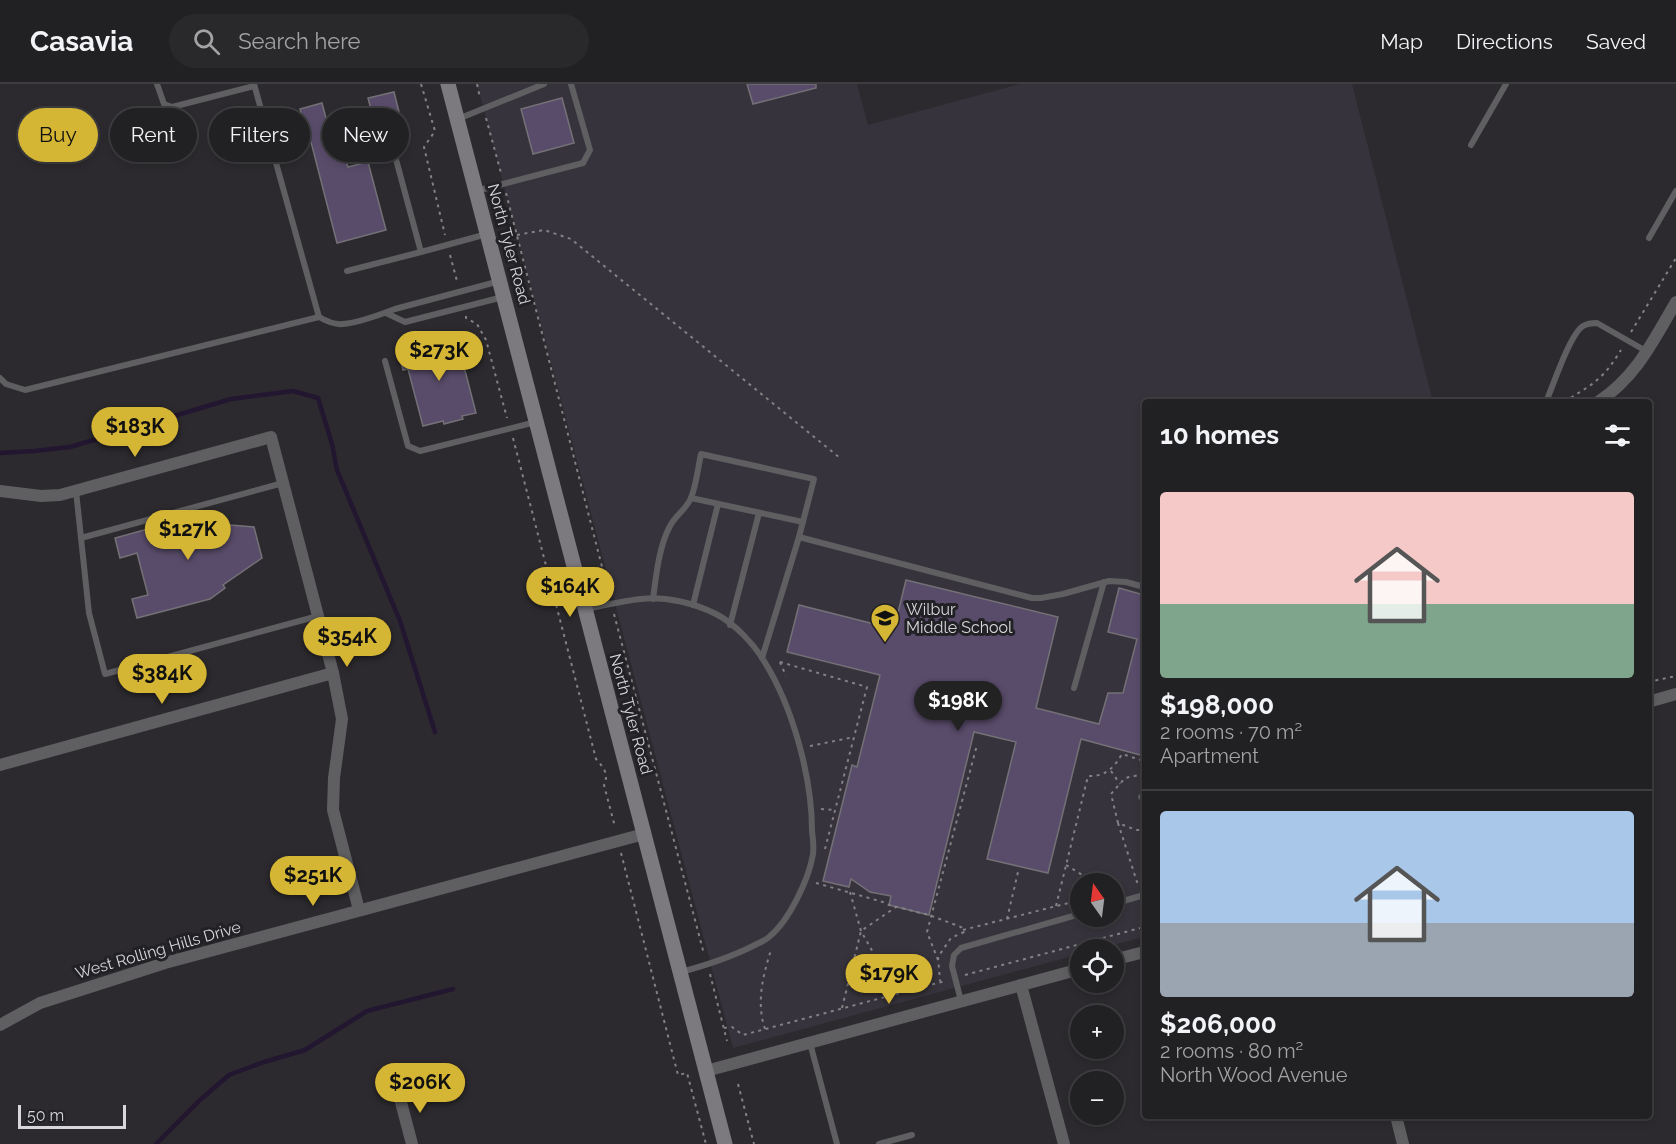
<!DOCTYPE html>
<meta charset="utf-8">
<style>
body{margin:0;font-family:Raleway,sans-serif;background:#29282a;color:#f1f3f6;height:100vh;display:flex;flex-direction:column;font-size:22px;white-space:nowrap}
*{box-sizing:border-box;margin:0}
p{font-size:20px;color:#a2a3a5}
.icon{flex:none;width:33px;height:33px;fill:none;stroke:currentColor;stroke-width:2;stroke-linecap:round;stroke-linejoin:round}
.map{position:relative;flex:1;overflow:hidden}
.panel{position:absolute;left:1142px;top:315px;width:510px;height:720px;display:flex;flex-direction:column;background:#212022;border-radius:6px;box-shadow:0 3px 9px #0003,0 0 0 2px #3e3e40}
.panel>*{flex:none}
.top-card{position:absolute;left:18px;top:24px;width:570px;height:54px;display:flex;gap:12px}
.needle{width:39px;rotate:346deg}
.tools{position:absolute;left:1070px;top:789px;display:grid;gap:12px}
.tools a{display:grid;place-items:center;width:54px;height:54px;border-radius:50%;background:#212022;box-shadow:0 3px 9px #0003,0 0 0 2px #3e3e40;font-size:30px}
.scale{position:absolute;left:18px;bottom:15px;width:108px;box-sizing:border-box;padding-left:6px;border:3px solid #d7d6d8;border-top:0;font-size:16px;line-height:21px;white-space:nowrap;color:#d7d6d8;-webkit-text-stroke:4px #222125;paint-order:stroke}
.price{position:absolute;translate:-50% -51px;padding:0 14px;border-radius:21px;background:#d5b534;color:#111;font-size:20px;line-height:39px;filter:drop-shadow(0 2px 3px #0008)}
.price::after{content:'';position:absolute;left:50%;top:36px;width:18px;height:14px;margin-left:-9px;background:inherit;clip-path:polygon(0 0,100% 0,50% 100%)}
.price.active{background:#222;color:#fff}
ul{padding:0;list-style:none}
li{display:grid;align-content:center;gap:12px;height:318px;padding:0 18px}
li+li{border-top:2px solid #3e3e40}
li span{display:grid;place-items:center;height:186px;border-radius:6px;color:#555}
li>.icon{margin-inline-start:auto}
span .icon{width:108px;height:108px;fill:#fffc;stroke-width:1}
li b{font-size:26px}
h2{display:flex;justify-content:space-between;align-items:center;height:72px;padding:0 18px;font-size:26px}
.chip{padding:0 21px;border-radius:27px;background:#212022;box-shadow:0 3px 9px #0003,0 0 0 2px #3e3e40;font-size:21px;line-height:54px}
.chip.active{background:#d5b534;color:#111}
header{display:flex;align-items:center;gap:36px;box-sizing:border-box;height:84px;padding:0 30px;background:#212022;border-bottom:2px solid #3e3e40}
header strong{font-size:28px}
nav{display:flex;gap:33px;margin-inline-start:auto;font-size:21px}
.search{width:420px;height:54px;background:#29282a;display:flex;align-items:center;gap:15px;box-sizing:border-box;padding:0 21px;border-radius:33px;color:#a2a3a5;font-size:22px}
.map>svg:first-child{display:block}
</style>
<header>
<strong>Casavia</strong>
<div class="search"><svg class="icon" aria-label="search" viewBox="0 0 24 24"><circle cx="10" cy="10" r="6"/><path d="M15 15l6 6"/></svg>Search here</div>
<nav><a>Map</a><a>Directions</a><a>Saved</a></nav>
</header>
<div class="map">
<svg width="1676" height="1060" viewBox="0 0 1676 1060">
<rect width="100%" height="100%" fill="#2c2a2e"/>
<!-- built -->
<path fill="#37333c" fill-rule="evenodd" d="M477 0H857L868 41 1020 0H1352L1433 318H1144V853L1098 865 1080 866V870L733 964ZM1080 800H1113V832H1080Z"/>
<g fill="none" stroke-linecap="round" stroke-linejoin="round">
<!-- stream -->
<g stroke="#221630" stroke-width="4.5">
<path d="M0 369 34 367 70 363 231 315 293 307 318 314 332 360 337 386 400 537 435 648"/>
<path d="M156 1060 200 1016 229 991 264 978 305 966 367 927 453 905"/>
</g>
</g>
<!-- building -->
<g fill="#594c6b" stroke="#737176" stroke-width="1.5">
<path d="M747 0H816V4L753 20Z"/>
<path d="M394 8 399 28 395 29 397 37H393L397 52 379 57 368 14Z"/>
<path d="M562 14 574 59 533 70 521 25Z"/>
<path d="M322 19 332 57 340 55 348 83 368 78 386 146 337 159 311 58H309L300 25Z"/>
<path d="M451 254 452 256 459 254 463 271H461L476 329 462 332 463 335 444 340 443 337 423 342 408 285 403 286 399 270 408 268V266Z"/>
<path d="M188 434 206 436V439L254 443 262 474 223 501 225 504 210 515 137 534 132 515 148 511 137 469 120 474 115 454Z"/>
<path d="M906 496 1058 533 1036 624 1099 640 1108 609H1123L1137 555 1108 548 1119 504 1144 511V672L1081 655 1048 789 987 775 1016 658 974 648 929 831 889 821 891 812 870 808 851 795 849 803 823 797 852 681 857 683 880 591 787 568 799 521 894 545Z"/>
</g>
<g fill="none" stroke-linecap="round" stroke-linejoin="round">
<!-- path -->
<g stroke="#838184" stroke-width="2" stroke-dasharray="3 4.5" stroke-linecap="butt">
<path d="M421 0 435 47 424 63 445 151"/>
<path d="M477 0 480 14"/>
<path d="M486 34 501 89"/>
<path d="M506 109 609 510"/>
<path d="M517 151 544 146 571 155 840 374"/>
<path d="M450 171 457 197"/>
<path d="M466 232V234L477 240 486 256 507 334"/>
<path d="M1631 248 1676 174"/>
<path d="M1565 318C1575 310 1587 305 1597 296 1607 288 1614 277 1621 266"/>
<path d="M513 354 596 675C604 684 609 690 604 701L615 743"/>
<path d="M614 530 704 870"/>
<path d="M780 578 867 603 825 765"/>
<path d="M780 578 786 592"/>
<path d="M1648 598 1676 592"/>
<path d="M810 662 854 653"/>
<path d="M1111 687 1120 700"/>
<path d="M1144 690 1125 694 1111 710 1118 739 1136 746H1144"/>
<path d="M821 725 835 726"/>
<path d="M1118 739 1138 801"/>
<path d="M621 769 678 991 687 989 706 1060"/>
<path d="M1066 781 1084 792 1091 800"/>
<path d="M816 799 883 818 889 821 929 831 961 843 964 848 951 854 938 873 940 897"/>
<path d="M850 808 861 847 896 909"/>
<path d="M1056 822 1088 692C1105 693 1114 684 1122 670L1144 677"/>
<path d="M1007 835 1018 788"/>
<path d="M963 846 1080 816"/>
<path d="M938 876 927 848 977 661"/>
<path d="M710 890 727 957"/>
<path d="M965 891 1144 843"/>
<path d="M842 924 861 847 896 823"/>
<path d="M724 944 732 943 743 951 945 897"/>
<path d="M765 945C756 919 763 891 771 866"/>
<path d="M738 1000 754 1060"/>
</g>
<!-- service -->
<g stroke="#5f5e60" stroke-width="6">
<path d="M157 0 164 20 172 23 254 2"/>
<path d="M458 35 544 0"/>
<path d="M1471 61 1506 0"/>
<path d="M394 68 421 168 487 150"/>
<path d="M476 107 583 79 590 66 571 0"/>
<path d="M1649 154 1676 107"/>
<path d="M347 187 421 168"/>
<path d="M386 229 405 238 503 213"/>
<path d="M319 233C326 237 334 241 343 240 356 239 382 230 395 225L500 197"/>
<path d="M385 277 408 362 420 367 536 338"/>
<path d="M0 294 6 300 25 306 319 233 254 0"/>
<path d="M1546 318C1553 302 1570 250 1583 242 1588 239 1592 239 1597 239L1646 267"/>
<path d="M76 407 89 529 105 590 318 532"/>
<path d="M691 414 803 438"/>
<path d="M81 454 283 399"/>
<path d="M653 515C656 492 659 462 670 442 675 432 685 426 690 416 696 404 698 383 701 370L814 395 799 453"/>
<path d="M693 521 718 420"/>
<path d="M587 525C605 521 623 517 641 515 665 512 694 519 716 530 735 540 753 559 764 577 793 623 812 694 812 747 813 754 814 762 813 770 809 795 789 837 769 853 765 857 758 859 753 862 729 874 707 881 681 888"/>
<path d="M730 541 759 429"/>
<path d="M762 574 799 453 1032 514H1041L1063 510 1109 497 1126 498 1144 503"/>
<path d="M1074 604 1104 498"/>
<path d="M1141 713H1144"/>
<path d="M1113 820 1144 811"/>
<path d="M961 917 952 882 954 871 961 864 1080 830"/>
<path d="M810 959 837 1060"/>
<path d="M879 1060 912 1051"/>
</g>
<!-- minor -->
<g stroke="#5f5e60" stroke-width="12">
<path d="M1598 318C1637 292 1653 257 1676 218"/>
<path d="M0 407 41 412 60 411 271 353 333 589 342 635 334 694 333 726 359 826"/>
<path d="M1648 618 1676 610"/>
<path d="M0 681 333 589"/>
<path d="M1113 876 1144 868"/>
<path d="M1021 901 1064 1060"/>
<path d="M0 941 40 919 165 879 644 750"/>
<path d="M706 987 1080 885"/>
<path d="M398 1007 412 1060"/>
<path d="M1396 1032 1403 1060"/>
</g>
<!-- secondary -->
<path stroke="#7c7a7e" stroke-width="15" d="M448 0 725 1060"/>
</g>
<!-- icons -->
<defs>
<g id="school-pin" transform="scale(1.5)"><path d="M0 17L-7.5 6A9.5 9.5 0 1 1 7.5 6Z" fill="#d5b534" stroke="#222125"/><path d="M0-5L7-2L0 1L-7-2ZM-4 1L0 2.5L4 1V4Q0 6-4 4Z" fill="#111"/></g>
</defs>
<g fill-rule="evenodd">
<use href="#school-pin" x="885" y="534"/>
</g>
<g text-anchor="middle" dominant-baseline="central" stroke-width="6" stroke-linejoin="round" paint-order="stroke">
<!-- street labels -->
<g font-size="16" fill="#d7d6d8" stroke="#222125">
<text transform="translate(509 160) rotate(75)">North Tyler Road</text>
<text transform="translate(631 630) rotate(75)">North Tyler Road</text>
<text transform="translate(158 866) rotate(-16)">West Rolling Hills Drive</text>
</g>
<!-- poi labels -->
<g font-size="16" fill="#d7d6d8" stroke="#222125" text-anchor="start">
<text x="906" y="525">Wilbur<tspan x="906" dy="18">Middle School</tspan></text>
</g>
</g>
</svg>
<div class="tools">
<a><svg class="needle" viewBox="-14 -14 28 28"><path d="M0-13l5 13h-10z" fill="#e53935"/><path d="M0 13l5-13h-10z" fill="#a2a3a5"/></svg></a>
<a><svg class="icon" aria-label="locate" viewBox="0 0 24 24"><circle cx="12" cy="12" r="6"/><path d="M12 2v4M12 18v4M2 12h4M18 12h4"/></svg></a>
<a>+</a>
<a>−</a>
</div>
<div class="scale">50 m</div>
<b class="price" style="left:439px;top:298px">$273K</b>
<b class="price" style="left:135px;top:374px">$183K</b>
<b class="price" style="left:188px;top:477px">$127K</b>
<b class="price" style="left:570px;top:534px">$164K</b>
<b class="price" style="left:347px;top:584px">$354K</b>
<b class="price" style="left:162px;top:621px">$384K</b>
<b class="price active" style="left:958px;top:648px">$198K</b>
<b class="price" style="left:313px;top:823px">$251K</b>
<b class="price" style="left:889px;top:921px">$179K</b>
<b class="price" style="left:420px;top:1030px">$206K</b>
<div class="top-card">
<a class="chip active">Buy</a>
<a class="chip">Rent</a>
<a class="chip">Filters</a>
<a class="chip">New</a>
</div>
<section class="panel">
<h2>10 homes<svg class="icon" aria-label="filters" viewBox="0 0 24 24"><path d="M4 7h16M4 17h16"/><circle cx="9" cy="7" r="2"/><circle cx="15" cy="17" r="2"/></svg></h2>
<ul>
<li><span style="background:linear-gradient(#f6c9c9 60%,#7fa58c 0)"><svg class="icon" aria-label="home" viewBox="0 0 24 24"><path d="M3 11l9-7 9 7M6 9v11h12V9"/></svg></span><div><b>$198,000</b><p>2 rooms · 70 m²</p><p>Apartment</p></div></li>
<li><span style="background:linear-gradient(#a9c7e8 60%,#9aa5b1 0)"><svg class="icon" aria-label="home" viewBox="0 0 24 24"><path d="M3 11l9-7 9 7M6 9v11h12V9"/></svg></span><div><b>$206,000</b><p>2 rooms · 80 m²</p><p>North Wood Avenue</p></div></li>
</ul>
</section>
</div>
